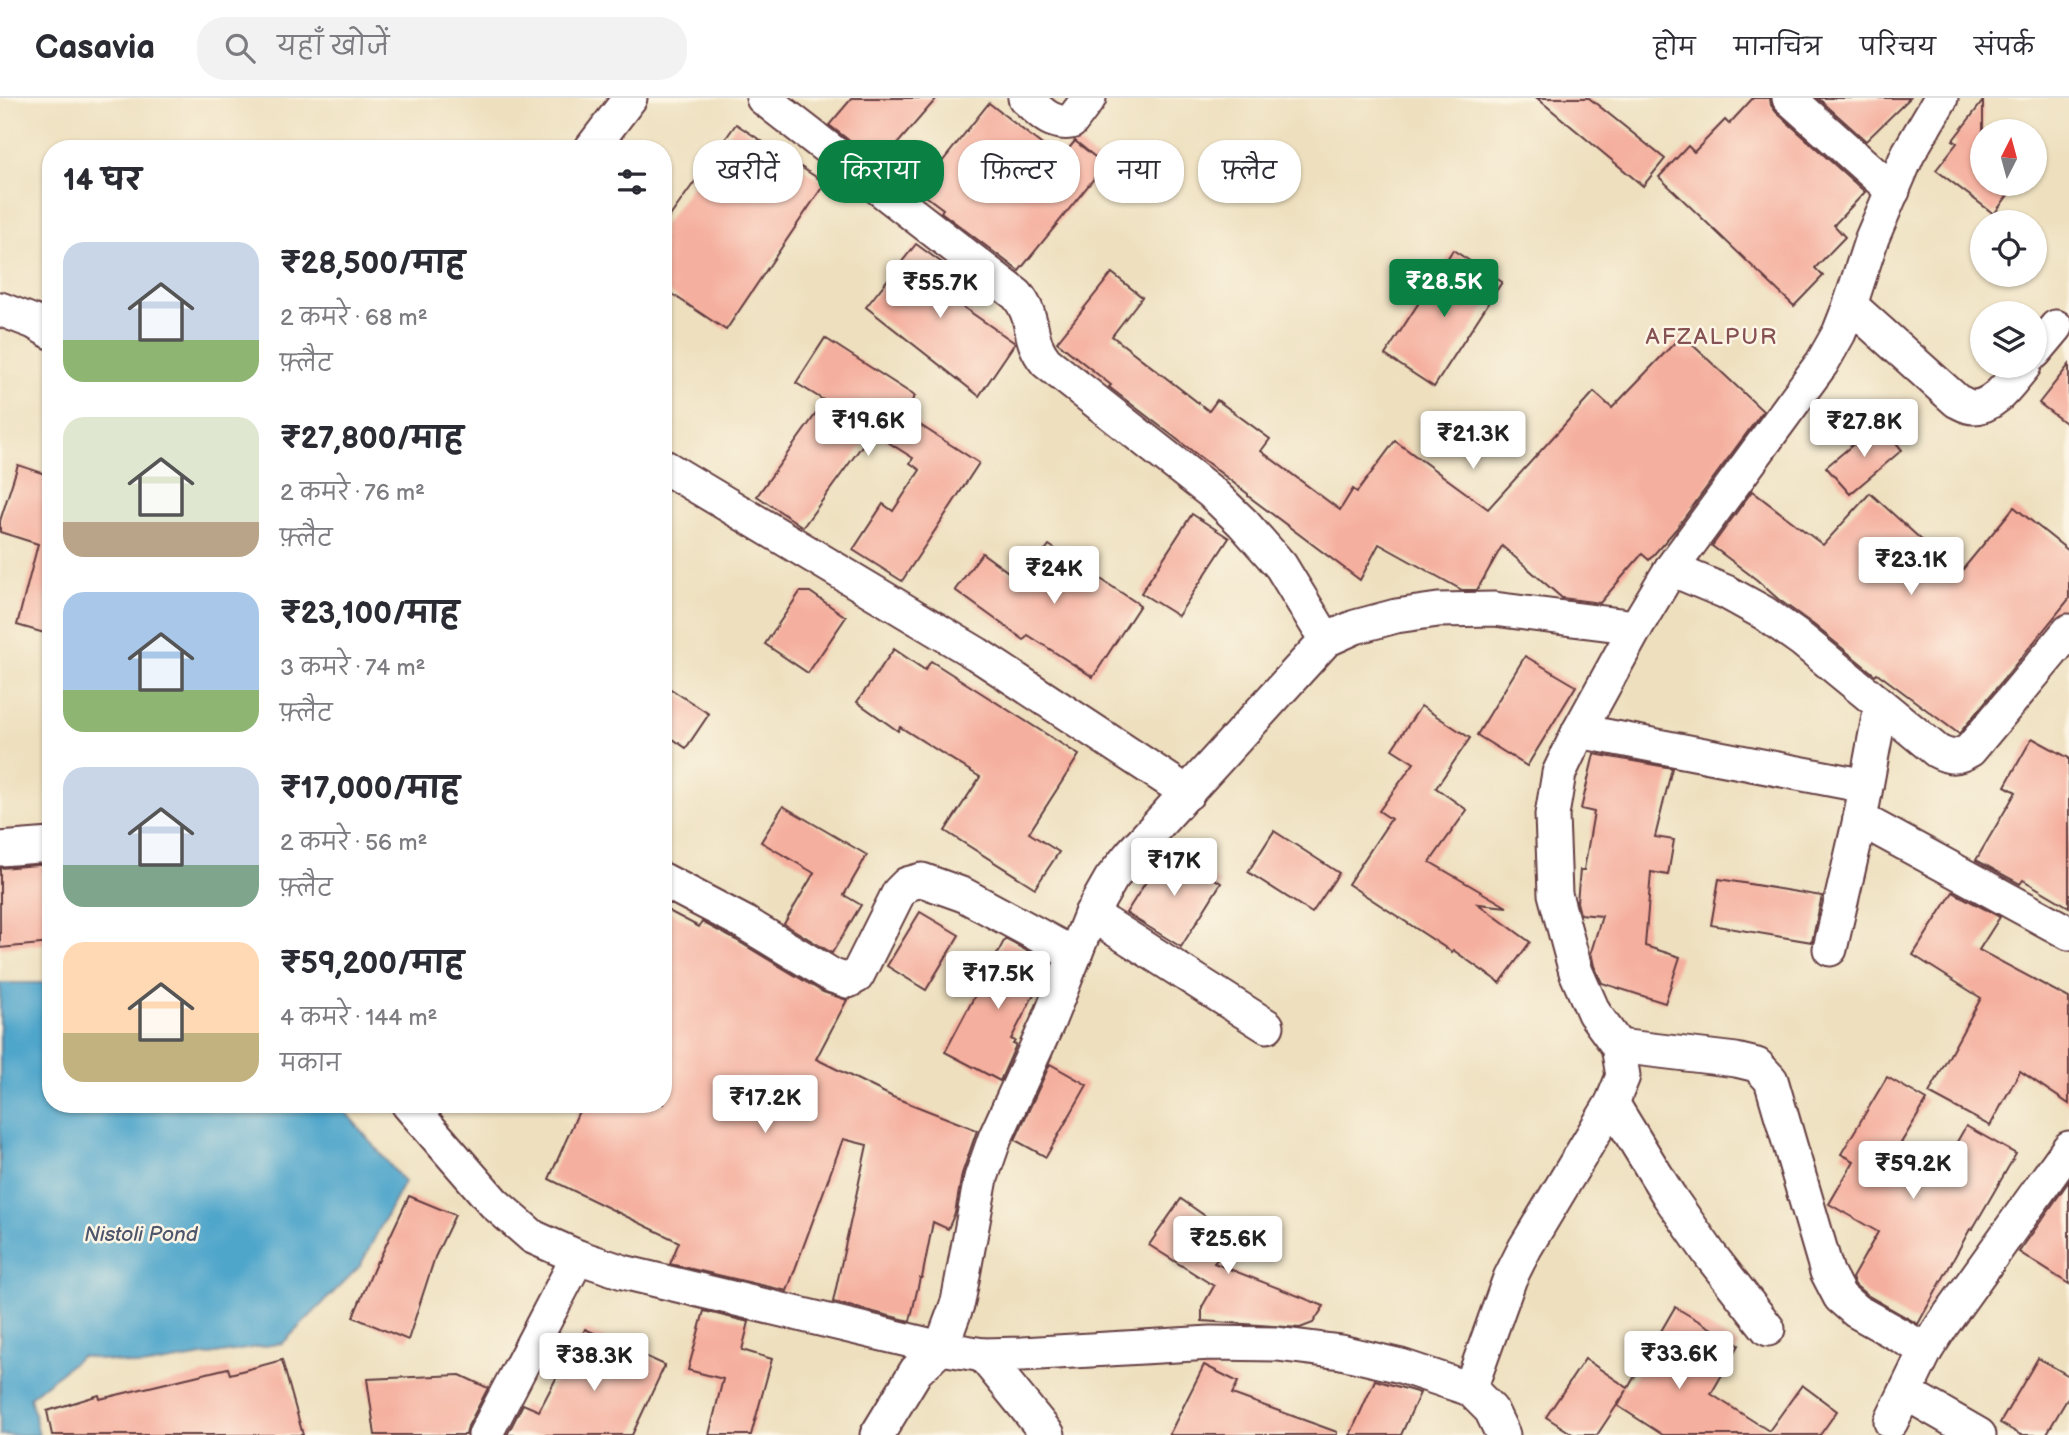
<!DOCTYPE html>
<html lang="hi">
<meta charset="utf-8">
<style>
body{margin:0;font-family:"Balsamiq Sans","Playpen Sans Deva",sans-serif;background:#f2f2f3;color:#2b2b33;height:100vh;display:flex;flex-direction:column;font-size:26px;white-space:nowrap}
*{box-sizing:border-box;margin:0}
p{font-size:23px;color:#7c7c81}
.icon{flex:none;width:38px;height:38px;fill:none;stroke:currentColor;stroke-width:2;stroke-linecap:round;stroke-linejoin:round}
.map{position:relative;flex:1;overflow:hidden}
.panel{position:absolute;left:42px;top:42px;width:630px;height:973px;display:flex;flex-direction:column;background:#fff;border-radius:28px;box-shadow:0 2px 5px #0004}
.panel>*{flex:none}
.banner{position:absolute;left:693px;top:42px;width:665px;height:63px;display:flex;gap:14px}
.needle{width:46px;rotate:6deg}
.fabs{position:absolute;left:1970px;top:21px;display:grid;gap:14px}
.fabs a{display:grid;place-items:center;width:77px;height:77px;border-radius:50%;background:#fff;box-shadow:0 2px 5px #0004;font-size:35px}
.price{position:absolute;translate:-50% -60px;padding:0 16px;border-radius:7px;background:#fff;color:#222;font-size:23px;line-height:46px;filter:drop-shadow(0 2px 4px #0008)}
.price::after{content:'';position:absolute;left:50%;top:42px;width:21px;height:16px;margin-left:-10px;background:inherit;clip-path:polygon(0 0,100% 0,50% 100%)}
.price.current{background:#0b8043;color:#fff}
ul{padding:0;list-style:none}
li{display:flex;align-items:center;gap:21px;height:175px;padding:0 21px}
li span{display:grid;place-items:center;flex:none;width:196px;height:140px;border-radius:21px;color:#555}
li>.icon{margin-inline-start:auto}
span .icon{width:84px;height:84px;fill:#fffc;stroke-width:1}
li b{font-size:30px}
h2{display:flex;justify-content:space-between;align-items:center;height:84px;padding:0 21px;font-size:30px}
.pill{padding:0 24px;border-radius:28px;background:#fff;box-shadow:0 2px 5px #0004;font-size:24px;line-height:63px}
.pill.current{background:#0b8043;color:#fff}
header{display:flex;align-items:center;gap:42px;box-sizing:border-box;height:98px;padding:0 35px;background:#fff;border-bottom:2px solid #e1e1e2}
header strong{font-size:33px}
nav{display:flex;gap:38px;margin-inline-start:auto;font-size:24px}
.search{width:490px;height:63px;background:#f2f2f3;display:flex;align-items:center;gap:18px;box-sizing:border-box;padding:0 24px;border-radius:28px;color:#7c7c81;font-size:26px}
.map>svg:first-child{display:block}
</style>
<header>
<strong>Casavia</strong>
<div class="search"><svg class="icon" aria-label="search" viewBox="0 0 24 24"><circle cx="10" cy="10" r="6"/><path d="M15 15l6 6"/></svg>यहाँ खोजें</div>
<nav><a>होम</a><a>मानचित्र</a><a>परिचय</a><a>संपर्क</a></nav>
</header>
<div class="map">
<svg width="2069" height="1337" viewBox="0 0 2069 1337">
<rect width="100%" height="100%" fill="#fcf5e5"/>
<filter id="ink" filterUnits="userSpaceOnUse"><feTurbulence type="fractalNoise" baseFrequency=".0143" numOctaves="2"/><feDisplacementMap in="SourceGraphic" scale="14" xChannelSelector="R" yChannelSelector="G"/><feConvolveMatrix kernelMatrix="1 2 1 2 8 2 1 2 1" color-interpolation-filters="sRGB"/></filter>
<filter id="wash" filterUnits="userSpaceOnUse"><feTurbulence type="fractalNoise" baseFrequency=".00686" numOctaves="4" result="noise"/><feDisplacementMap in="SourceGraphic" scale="28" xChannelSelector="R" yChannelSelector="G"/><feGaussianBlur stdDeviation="1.57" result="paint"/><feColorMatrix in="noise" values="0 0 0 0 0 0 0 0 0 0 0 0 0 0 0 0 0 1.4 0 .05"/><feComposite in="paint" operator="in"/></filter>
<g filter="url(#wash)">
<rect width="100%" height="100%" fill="#eee0bf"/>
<!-- water -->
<path fill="#4fa6cb" stroke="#4c627b" stroke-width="2" d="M0 885H51V1006H339L404 1084 360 1168 283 1245 142 1268 81 1258 30 1299 39 1337H0Z"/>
<g id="blocks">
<!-- building -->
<g fill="#f5af9e">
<path d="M852 0H937L880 66 829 27Z"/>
<path d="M1537 0H1589L1665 61 1643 88Z"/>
<path d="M1753 0H1770L1771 7 1776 14 1865 94 1834 127 1845 139 1815 170 1823 178 1794 208 1659 79 1688 48 1694 54 1725 22 1729 26Z"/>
<path d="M1818 0H1910L1866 43Z"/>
<path d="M1983 3V86H2016L1994 116 1936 72 1957 45 1953 42Z"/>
<path d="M989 5 1060 61 1075 43 1105 67 1019 173 941 114 943 111 919 93Z"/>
<path d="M736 26 825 85 726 232 663 190V128Z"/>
<path d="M916 146 967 183 953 202 1015 245 979 298 866 209Z"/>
<path d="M1453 152 1502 184 1434 289 1385 257Z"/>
<path d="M1112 175 1142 199 1112 238 1209 313 1217 302 1270 341 1261 353 1340 412 1353 391 1357 394 1395 343 1488 411 1594 294 1612 310 1682 237 1763 313 1676 431 1649 462 1642 456 1600 505 1562 500 1502 448 1477 492H1462L1379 446 1360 482 1248 398V396L1109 289 1111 287 1057 244Z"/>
<path d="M825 240 915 298 903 316 979 365 902 483 853 452 883 406 893 413 920 372 910 365 913 360 872 334 803 429 757 398 825 303 796 285Z"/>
<path d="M2069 267V328L2039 305Z"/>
<path d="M1879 325 1902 352 1850 396 1826 369Z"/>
<path d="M18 367 51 378V537L17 527 38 446 0 434V423Z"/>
<path d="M1752 393 1823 447 1870 395 1959 476 2014 409 2069 453V501L1959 636 1877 575 1875 577 1814 527 1778 501 1757 482 1712 448Z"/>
<path d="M1192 416 1229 440 1178 518 1141 495Z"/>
<path d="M1049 447 1140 507 1093 579 1028 537 1024 542 955 492 982 455 1022 484Z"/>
<path d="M800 494H810L846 519 808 575 765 546Z"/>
<path d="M894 551 925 572 931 563 1079 657 1029 735 1059 754 1035 790 945 733 980 679 900 629 898 633 857 604Z"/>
<path d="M1525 558 1576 588 1527 668 1477 637Z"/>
<path d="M663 586 709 616 686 650 663 634Z"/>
<path d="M1421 608 1470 640 1436 690 1467 712 1430 764 1507 809 1478 806 1530 844 1500 885 1453 852 1452 854 1348 786 1391 721 1379 713 1414 665 1392 651Z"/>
<path d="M2032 640 2069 660V809L2023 782 2020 786 1976 762 2016 694 2005 688Z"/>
<path d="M1594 656 1672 670 1655 739 1674 742 1668 777 1651 774 1645 848 1680 859 1665 905 1602 885 1594 868 1591 854 1602 818 1580 816 1577 804 1580 772H1584L1594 714 1581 711Z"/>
<path d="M783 708 867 757 844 797 861 807 832 855 784 826 814 775 761 744Z"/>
<path d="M1274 733 1339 775 1312 815 1248 774Z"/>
<path d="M1167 751 1221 785 1181 849 1126 815Z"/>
<path d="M51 766V845L0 850V770Z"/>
<path d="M1719 781 1822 798 1812 844 1711 827Z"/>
<path d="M1953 794 2000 819 1979 852 2069 900V1006L2020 973 1990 1028 1929 995 1981 900 1913 857Z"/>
<path d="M663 810 699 829 702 824 736 842 823 894 847 902 816 961 893 999 977 1032 962 1076 955 1115 948 1131 933 1124 922 1180H920L910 1223 833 1204 867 1047 843 1041 787 1193 670 1166 679 1144 549 1081 582 1006H663Z"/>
<path d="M920 814 959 837 926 892 887 868Z"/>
<path d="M1005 841 1050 865 1011 941 1015 943 1013 946 1016 947 1000 983 945 954Z"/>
<path d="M1050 966 1087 987 1046 1059 1015 1042Z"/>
<path d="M1887 979 1927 1002 1901 1045 1942 1070 1966 1028 2016 1056 1972 1132 1970 1131 1918 1226 1867 1197 1855 1187 1852 1180 1878 1134 1829 1106 1854 1063 1841 1056Z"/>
<path d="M2069 1083V1186L2019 1154Z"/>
<path d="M409 1098 455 1117 435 1159 408 1242 353 1219 377 1163 378 1164Z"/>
<path d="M1181 1101 1235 1139 1214 1165 1324 1208 1313 1225 1300 1230 1202 1223V1209L1214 1188 1149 1147Z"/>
<path d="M1675 1209 1739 1247 1711 1296 1769 1333 1802 1287 1837 1313 1820 1337H1663L1618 1308 1627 1292 1597 1337H1574L1546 1319 1585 1261 1628 1290Z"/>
<path d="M704 1213 749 1224 742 1252 772 1261 751 1337H709L723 1281 688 1272Z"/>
<path d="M585 1231 665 1267 632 1337H507L523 1306 539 1313 561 1271 566 1274Z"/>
<path d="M2038 1260 2069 1278V1298L2046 1337H2021L2000 1325Z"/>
<path d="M282 1262 303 1337H52L47 1313 99 1297 100 1301 228 1270 230 1276Z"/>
<path d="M1204 1267 1238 1284 1232 1296 1337 1334V1337H1169Z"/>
<path d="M460 1277 488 1290 468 1328 466 1337H375L367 1281Z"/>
<path d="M1375 1282 1420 1295 1401 1337H1350Z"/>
</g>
</g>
</g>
<g filter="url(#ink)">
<use href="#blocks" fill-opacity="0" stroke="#633c41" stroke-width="2"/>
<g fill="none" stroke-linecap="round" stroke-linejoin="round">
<!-- minor casing -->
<g stroke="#633c41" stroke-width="37">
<g id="minor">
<path d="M763 0 1017 197C1037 221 1026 240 1046 264L1211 394 1243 425 1281 468 1326 542"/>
<path d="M1025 0C1040 13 1050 27 1071 24L1089 0"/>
<path d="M1789 0 1893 93"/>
<path d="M591 51 630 0"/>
<path d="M1850 207 1957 303C1962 305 1967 309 1973 309 1995 309 2011 283 2024 268"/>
<path d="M0 211 34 224 51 234"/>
<path d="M2035 254 2056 229"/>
<path d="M663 368 977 556 1188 695"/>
<path d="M1671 471 1726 494 1764 515 1802 542 1937 653C1950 660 1957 660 1970 652L2069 533"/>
<path d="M1579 633 1866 688"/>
<path d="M1860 721 2069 835"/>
<path d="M0 751 51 747"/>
<path d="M663 782 745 825 833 878 848 883 857 878 899 794 907 786 922 782 964 797 1075 857"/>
<path d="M1091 816 1267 928"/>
<path d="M1830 851 1860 721 1881 608"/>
<path d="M1618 948 1736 962 1757 967 1771 982 1827 1174 1840 1199 1856 1213 1926 1252"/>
<path d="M1612 1005 1669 1098 1711 1158 1768 1231"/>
<path d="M408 1006 494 1105 533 1139 578 1159 623 1174 941 1250 983 1257 1022 1256 1211 1245 1277 1246 1341 1254 1401 1268 1470 1291 1491 1312 1503 1337"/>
<path d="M983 1257 1048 1337"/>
<path d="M1470 1291 1510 1180 1525 1150 1612 1005 1623 978 1618 948 1594 915 1576 874 1555 796 1552 717 1559 675 1579 633 1636 529 1671 471 1822 265 1839 235 1850 207 1872 140 1908 56 1941 0"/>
<path d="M1906 1295 1979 1337"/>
<path d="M1891 1324 1926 1252 1943 1226 2069 1050"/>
<path d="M485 1337 578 1159"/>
<path d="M877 1337 916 1273 941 1250 958 1204 981 1080 995 1040 1049 922 1091 816 1111 781 1131 756 1326 542 1355 529 1396 518 1438 512 1494 511 1636 529"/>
</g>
</g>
<!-- minor -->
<use href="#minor" stroke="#fff" stroke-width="33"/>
</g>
</g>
<g text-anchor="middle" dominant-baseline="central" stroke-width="5" stroke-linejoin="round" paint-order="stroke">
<!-- water labels -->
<g font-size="21" font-style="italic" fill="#4c556b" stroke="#fcf5e5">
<text x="141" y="1136">Nistoli Pond</text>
</g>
<!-- quarter labels -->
<g font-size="23" letter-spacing="2" fill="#865153" stroke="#fcf5e5">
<text x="1712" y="239">AFZALPUR</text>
</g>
</g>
</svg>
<div class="fabs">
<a><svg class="needle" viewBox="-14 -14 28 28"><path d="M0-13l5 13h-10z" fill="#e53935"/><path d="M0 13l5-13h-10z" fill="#7c7c81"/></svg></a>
<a><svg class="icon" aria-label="locate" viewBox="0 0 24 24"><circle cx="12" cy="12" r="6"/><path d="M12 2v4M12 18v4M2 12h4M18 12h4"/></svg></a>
<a><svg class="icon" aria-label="layers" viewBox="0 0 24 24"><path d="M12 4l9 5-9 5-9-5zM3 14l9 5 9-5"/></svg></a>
</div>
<b class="price current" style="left:1444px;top:221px">₹28.5K</b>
<b class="price" style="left:940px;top:222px">₹55.7K</b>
<b class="price" style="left:868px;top:360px">₹19.6K</b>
<b class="price" style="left:1864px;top:361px">₹27.8K</b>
<b class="price" style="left:1473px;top:373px">₹21.3K</b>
<b class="price" style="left:1911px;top:499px">₹23.1K</b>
<b class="price" style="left:1054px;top:508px">₹24K</b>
<b class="price" style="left:1174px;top:800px">₹17K</b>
<b class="price" style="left:998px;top:913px">₹17.5K</b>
<b class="price" style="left:765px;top:1037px">₹17.2K</b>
<b class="price" style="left:1913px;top:1103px">₹59.2K</b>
<b class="price" style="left:1228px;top:1178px">₹25.6K</b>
<b class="price" style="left:1679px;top:1293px">₹33.6K</b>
<b class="price" style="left:594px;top:1295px">₹38.3K</b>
<div class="banner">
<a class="pill">खरीदें</a>
<a class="pill current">किराया</a>
<a class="pill">फ़िल्टर</a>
<a class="pill">नया</a>
<a class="pill">फ़्लैट</a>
</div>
<section class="panel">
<h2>14 घर<svg class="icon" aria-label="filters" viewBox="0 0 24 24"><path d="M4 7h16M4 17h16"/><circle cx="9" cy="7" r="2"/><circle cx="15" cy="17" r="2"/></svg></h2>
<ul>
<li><span style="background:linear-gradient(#c9d6e8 70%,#8fb573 0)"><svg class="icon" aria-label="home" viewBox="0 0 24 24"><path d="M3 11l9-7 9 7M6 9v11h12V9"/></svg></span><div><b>₹28,500/माह</b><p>2 कमरे · 68 m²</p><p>फ़्लैट</p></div></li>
<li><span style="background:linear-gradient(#dfe7d0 75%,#b9a48a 0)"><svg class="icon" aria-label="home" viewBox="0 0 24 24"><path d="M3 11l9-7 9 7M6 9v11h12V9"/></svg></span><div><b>₹27,800/माह</b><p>2 कमरे · 76 m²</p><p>फ़्लैट</p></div></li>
<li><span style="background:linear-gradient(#a9c7e8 70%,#8fb573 0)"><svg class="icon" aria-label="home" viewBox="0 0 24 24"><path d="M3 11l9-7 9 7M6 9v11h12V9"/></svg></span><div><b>₹23,100/माह</b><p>3 कमरे · 74 m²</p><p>फ़्लैट</p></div></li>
<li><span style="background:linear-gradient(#c9d6e8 70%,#7fa58c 0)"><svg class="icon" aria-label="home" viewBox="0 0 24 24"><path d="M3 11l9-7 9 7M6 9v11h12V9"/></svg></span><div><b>₹17,000/माह</b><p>2 कमरे · 56 m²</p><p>फ़्लैट</p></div></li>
<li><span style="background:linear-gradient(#ffd9b3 65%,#c2b280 0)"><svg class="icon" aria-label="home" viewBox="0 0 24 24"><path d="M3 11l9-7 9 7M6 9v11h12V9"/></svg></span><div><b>₹59,200/माह</b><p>4 कमरे · 144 m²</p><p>मकान</p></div></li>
</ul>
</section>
</div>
